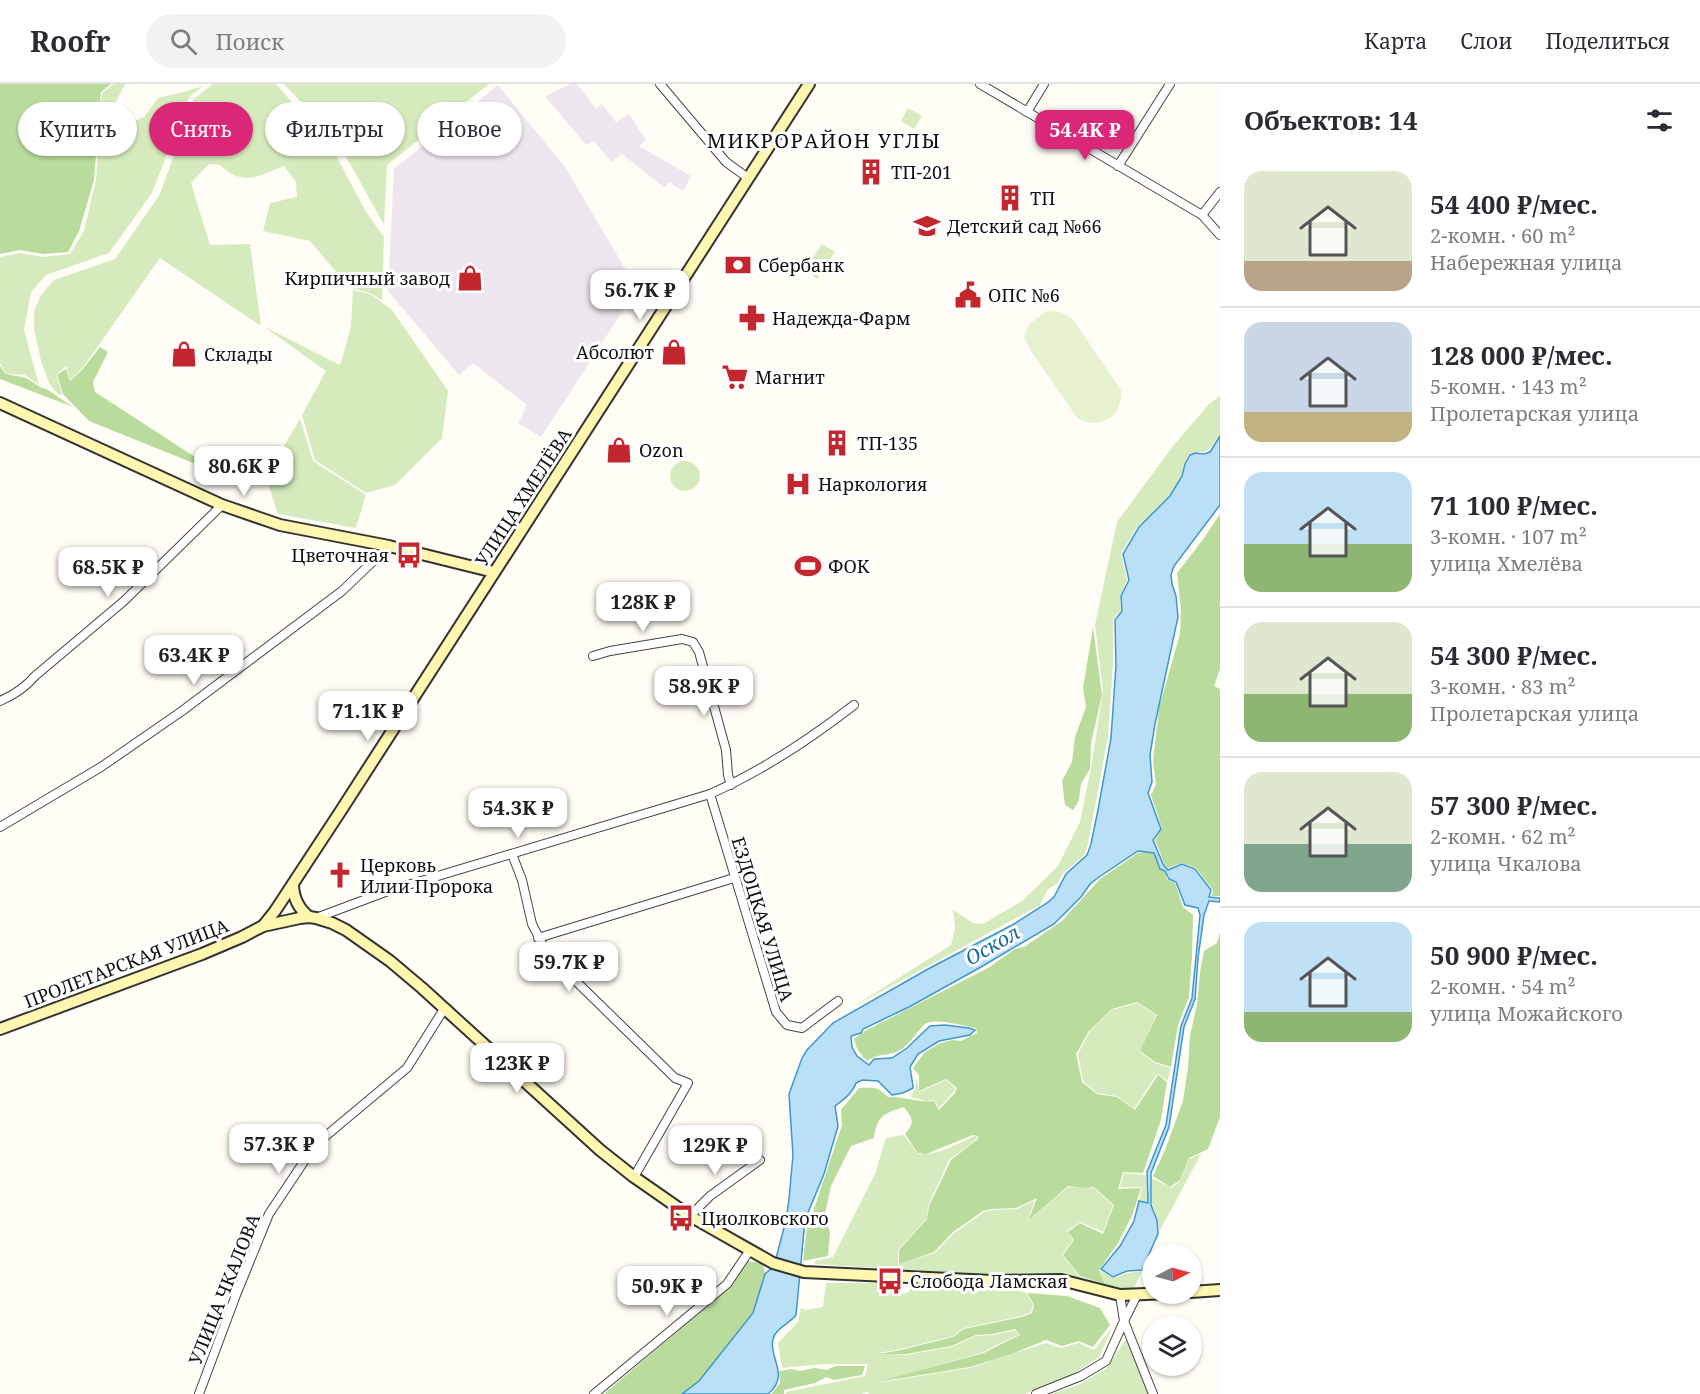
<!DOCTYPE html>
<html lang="ru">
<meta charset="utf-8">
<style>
body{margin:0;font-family:"Noto Serif",serif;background:#f2f2f3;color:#2b2b33;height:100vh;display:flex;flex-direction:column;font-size:22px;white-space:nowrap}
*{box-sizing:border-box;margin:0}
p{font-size:20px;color:#7c7c81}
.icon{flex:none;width:33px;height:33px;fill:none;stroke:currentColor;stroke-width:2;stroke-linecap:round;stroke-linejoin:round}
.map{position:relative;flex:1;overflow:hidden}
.drawer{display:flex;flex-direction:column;background:#fff;width:480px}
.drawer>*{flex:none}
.banner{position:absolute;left:18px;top:18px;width:570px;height:54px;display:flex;gap:12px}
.needle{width:39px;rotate:84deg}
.buttons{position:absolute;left:1142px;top:1160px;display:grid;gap:12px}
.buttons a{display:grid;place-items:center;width:60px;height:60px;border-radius:50%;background:#fff;box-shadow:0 2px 4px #0004;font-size:30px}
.price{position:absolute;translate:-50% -51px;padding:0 14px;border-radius:12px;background:#fff;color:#222;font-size:20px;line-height:39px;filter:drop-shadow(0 2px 3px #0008)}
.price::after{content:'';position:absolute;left:50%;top:36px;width:18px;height:14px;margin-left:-9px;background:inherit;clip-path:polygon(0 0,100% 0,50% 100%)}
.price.on{background:#db2777;color:#fff}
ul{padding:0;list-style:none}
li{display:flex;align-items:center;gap:18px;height:150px;padding:0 24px}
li+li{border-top:2px solid #e1e1e2}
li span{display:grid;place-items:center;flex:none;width:168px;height:120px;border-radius:18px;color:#555}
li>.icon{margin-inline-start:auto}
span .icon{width:72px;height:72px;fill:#fffc;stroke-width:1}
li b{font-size:26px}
h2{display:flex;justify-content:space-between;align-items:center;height:72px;padding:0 24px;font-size:26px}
.pill{padding:0 21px;border-radius:27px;background:#fff;box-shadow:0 2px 4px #0004;font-size:21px;line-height:54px}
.pill.on{background:#db2777;color:#fff}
header{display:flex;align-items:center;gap:36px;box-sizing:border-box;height:84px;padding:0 30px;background:#fff;border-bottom:2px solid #e1e1e2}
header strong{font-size:28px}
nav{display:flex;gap:33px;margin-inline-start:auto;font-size:21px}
.search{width:420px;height:54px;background:#f2f2f3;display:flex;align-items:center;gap:15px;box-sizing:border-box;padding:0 21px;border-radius:33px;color:#7c7c81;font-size:22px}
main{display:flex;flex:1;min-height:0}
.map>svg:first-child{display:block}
</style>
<header>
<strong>Roofr</strong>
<div class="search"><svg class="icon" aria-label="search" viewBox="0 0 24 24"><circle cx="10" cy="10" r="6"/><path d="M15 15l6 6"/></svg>Поиск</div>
<nav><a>Карта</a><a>Слои</a><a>Поделиться</a></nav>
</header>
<main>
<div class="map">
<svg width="1220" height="1310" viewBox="0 0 1220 1310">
<rect width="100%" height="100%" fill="#fffdf5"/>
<!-- industrial -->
<g fill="#eee6ef">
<path d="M571 0H577L596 25 602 20 616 38 629 30 646 56 639 62 691 92 683 107 669 98 665 104 622 70 611 78 594 57 586 61 545 12Z"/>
<path d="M498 1 565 83 637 205 541 353 518 339 527 321 473 279 459 291 388 207 394 85Z"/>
</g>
<!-- green -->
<g fill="#d5ebbd">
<path d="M114 0H125L111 27 124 41 144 33 158 14 184 8 203 2 189 13 152 109 109 169 46 191 31 208 24 246 39 301 25 291 7 290 0 279V173L20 169 44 173 70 170 84 147 96 96 102 9Z"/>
<path d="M213 0H273L277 1 332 64 366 128 384 153 382 216 372 210 349 203 310 157 263 147 270 119 297 113 296 98 284 82C259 92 243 103 220 81L209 80 191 99 210 161 250 160 261 242 160 174 81 286 70 296 66 282 56 291 62 310 59 311 50 301 41 277 34 245V227L41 211 54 196 115 175 160 110 194 15Z"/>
<path d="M284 0H489L387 81 384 141 337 56Z"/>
<path d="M908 24 922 32 914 45 901 37Z"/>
<path d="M822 160 835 168 817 195 805 186Z"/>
<path d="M353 206 372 211 392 226 448 307 442 354 395 401 366 409 315 376 302 331 326 287 263 242 340 281 351 243Z"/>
<path d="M1220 312V349L1217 355 1208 366 1204 368H1195L1189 371 1184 380 1181 392 1169 412 1138 442 1121 469 1127 496 1120 512 1121 526 1113 535V580L1108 652 1088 760 1084 771 1081 774 1064 788 1057 800 1048 805 1040 821 851 924 951 861 955 844 953 826 973 839 983 840 1022 817 1058 782 1080 738 1092 679 1103 606 1095 541 1117 438 1173 362 1209 320Z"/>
<path d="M300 335 313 377 366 411 356 444 278 430 266 393Z"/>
<circle cx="685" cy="392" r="15"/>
<path d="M1137 919 1156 931 1140 968 1155 979 1170 984 1168 997 1157 990 1134 1025 1117 1012 1097 1009 1083 997 1078 970 1090 947 1112 926Z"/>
<path d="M917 994 919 1008 946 996 956 1005 939 1024 934 1016 926 1017 911 1013 915 1004Z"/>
<path d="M904 1051 918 1070C937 1072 957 1060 974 1052H976L977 1055 949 1076 928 1122 927 1134 898 1166V1180L935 1169 954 1149 984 1128 991 1126 1017 1125 1035 1116 1027 1138 1068 1103 1094 1104 1113 1121 1103 1148 1080 1138 1067 1147 1073 1156 1062 1171 1080 1193 1105 1200 1100 1186 1113 1194 1128 1189 1142 1187 1134 1204H1111L1082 1196 1046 1191 1004 1192 963 1191 925 1187 815 1180V1177L833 1173 875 1090 886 1054Z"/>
<path d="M1201 1070 1159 1148 1158 1135 1152 1120V1094L1171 1104 1180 1097 1189 1075Z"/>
<path d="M1124 1089 1146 1091 1147 1118 1139 1116 1142 1103H1120Z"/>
<path d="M826 1199H877L881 1207C891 1210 898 1212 909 1208L911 1201 1021 1207 1026 1209 1033 1221 1031 1228 1021 1232 964 1244 953 1252 901 1265 878 1269 907 1271 951 1263 976 1252 992 1251 1015 1246 1019 1251 1000 1259 984 1268 876 1299 970 1284 1046 1259 1061 1264 1079 1259 1094 1266 1112 1244 1099 1273 1067 1294 1024 1310H868L869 1307 862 1310H786V1308L865 1292 868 1280H824L782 1284 778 1259 798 1238 801 1224 805 1226 823 1223Z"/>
<path d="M1126 1255 1151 1310H1052L1080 1300 1107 1284Z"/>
</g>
<!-- forest -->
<g fill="#b9dc9c">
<path d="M0 0H111L101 8 94 96 79 147 68 168 43 170 20 166 0 170Z"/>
<path d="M100 263 108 268 93 298 95 308 209 382 213 387 89 337 63 310 57 291 66 285 70 297 82 286Z"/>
<path d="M0 282 6 290 26 294 40 303 48 306 73 323 0 295Z"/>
<path d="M1220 430V585L1214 602 1220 605V812H1212L1213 806 1196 784 1182 779 1168 784 1164 779 1155 756 1162 744 1151 711 1156 700 1153 678 1159 624 1180 550 1181 525 1177 489 1202 457Z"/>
<path d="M1093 543 1102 611 1091 659 1090 685 1081 700 1079 716 1073 726 1065 721 1062 697 1072 678 1075 653 1086 623 1083 604Z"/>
<path d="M1148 768 1154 770 1159 785 1165 787 1167 795 1175 799 1183 823 1193 831 1192 872 1189 913 1178 941 1171 983 1155 978 1140 967 1157 931 1137 918 1112 925 1089 947 1076 970 1082 998 1097 1010 1117 1013 1135 1026 1158 991 1167 998 1161 1036 1143 1089 1123 1088 1118 1105 1141 1104 1132 1132 1118 1159 1099 1186 1105 1200 1080 1192 1063 1171 1074 1156 1068 1148 1080 1139 1103 1150 1114 1121 1094 1103 1085 1104 1068 1102 1028 1137 1037 1114 1016 1124 991 1125 983 1127 953 1148 934 1168 899 1180V1166L927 1135 929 1122 951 1076 978 1055V1052L973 1051 926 1070 918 1069 905 1050C915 1038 913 1035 904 1023 884 1029 877 1032 874 1054L851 1062 831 1102 825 1130 830 1149 828 1172 803 1177 807 1144 815 1122 842 1041 841 1026 859 1004C874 1004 877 1002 888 1013 904 1012 919 1019 934 1017L939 1026 955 1009 957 1004 946 995 919 1007V991L913 984 925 968 941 959 952 956 961 957 977 949 976 944C965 942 934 933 925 940 916 948 910 961 898 967 886 973 880 968 867 977 860 970 856 965 854 955L865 947 988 884 1015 865 1024 863 1062 837 1100 795 1138 769Z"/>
<path d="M1220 848V1033L1208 1065 1189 1074 1180 1096 1170 1103 1153 1092 1165 1066 1183 1017 1188 983 1190 952 1197 920 1200 888 1204 867 1217 859Z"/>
<path d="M747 1177 763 1179 765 1190 753 1229 699 1297 682 1310H604L731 1202Z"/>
<path d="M1027 1209 1067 1212 1100 1224 1110 1241 1093 1263 1079 1257 1062 1262 1046 1256 1012 1270 970 1283 877 1298 984 1269 1001 1260 1020 1251 1015 1245 992 1250 976 1251 951 1262 907 1270H879L901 1266 953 1253 964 1245 1022 1233 1032 1229 1034 1221Z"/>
<path d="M836 1282H865L862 1291 834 1296 826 1293 815 1299 784 1306V1310H771L780 1299 779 1287 792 1285 800 1287 815 1284 826 1286Z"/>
</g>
<!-- pitch -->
<path fill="#e6f2cf" d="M1047 227 1060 228 1072 234 1121 306C1123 332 1102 346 1078 335L1031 267 1024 253 1029 240Z"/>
<!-- water -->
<path fill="#b9e0f7" stroke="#3f96cf" stroke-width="1.5" d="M1220 352V421L1174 482 1171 491 1172 500 1176 512 1178 533 1155 640 1150 671 1152 698 1148 709 1161 745 1153 756 1163 780 1168 786 1182 780 1195 785 1211 806 1209 813 1220 814V818L1209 817 1204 831 1198 874 1195 915 1184 943 1169 1043 1151 1089V1121L1157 1136 1158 1150 1142 1186 1127 1187 1113 1193 1101 1185 1120 1162 1134 1137 1139 1117 1148 1119 1147 1088 1166 1041 1181 942 1192 914 1200 831 1198 824 1185 821 1176 798 1169 795 1165 787 1160 785 1154 769 1138 767 1099 793 1090 800 1081 813 1054 840 981 883 909 923 863 945 861 949 851 952 852 963 857 972 869 981 874 975 892 974 907 964 930 942 945 941 969 944 975 946 970 951 939 957 918 970 910 983 913 1002V1004L903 1009 892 1011 878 997 862 996 856 999C852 1010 843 1016 835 1022L838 1042 824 1090 805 1136 796 1231C790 1239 775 1245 773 1255 768 1274 791 1291 768 1310H682L699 1297 753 1229 765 1190 774 1182 786 1136 789 1115 793 1071 789 1010 802 974 807 966 833 939 928 885 1014 840 1047 819 1054 813 1066 790 1087 771 1091 760 1098 726 1111 654 1116 581 1115 536 1122 527 1121 512 1129 496 1123 470 1139 443 1170 412 1182 392 1185 380 1190 371 1195 369 1204 370 1210 368Z"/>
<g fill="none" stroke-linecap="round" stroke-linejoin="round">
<!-- minor casing -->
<g stroke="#444" stroke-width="10">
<g id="minor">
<path d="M660 0 726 78 748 94"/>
<path d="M980 0 1202 131 1220 151"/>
<path d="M1027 28 1044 0"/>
<path d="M1118 82 1170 0"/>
<path d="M1202 131 1220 108"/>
<path d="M593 572 610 567 682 555 693 558 699 568 726 666 728 691 731 701"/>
<path d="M0 617C14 611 25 604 35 592L124 517 222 421"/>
<path d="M710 710 776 928 787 941 802 944 838 917"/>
<path d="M0 743 101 683 182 627 342 507 389 462"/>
<path d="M512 770 522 796 532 840 547 869 675 994 688 999 634 1093"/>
<path d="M316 834 388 807 710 710C762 687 809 656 854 621"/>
<path d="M538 854 734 794"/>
<path d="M690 1132 710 1112 760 1076"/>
<path d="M1137 1211 1124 1237 1153 1310"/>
<path d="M199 1310 236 1211 269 1130 315 1061 407 984 444 925"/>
<path d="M594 1310 727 1200 750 1166"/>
<path d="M1036 1310 1081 1292 1106 1277 1124 1237 1120 1211"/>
</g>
</g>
<!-- secondary casing -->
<g stroke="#333" stroke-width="14">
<g id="secondary">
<path d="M0 319 222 421 280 441 389 462 494 488"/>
<path d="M293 800C293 813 298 824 309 833"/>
<path d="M263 842 275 827 340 728 809 0"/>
<path d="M0 945 202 870 242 853 263 842 300 834 309 833 316 834 332 839 346 846 390 877 422 904 600 1066 634 1093 690 1132 773 1179 804 1188 992 1197 1061 1196 1120 1211 1172 1209"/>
<path d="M1191 1208 1220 1206"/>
</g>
</g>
<!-- minor -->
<use href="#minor" stroke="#fff" stroke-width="8"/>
<!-- secondary -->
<use href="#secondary" stroke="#fff6b0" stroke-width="10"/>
</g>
<!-- icons -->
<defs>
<g id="building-bare" transform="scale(2.07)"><path d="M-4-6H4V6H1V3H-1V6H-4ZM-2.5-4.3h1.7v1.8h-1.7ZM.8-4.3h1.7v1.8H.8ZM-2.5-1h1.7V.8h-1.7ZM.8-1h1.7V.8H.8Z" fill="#c4262e" stroke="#fff" stroke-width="2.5" paint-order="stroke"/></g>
<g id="school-bare" transform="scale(2.07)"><path d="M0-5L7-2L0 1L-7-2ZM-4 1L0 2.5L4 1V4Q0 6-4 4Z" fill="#c4262e" stroke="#fff" stroke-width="2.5" paint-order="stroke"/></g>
<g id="bank-bare" transform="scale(2.07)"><path d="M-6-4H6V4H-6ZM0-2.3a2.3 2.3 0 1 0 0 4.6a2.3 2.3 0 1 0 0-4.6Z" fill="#c4262e" stroke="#fff" stroke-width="2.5" paint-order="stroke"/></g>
<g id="shop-bare" transform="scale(2.07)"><path d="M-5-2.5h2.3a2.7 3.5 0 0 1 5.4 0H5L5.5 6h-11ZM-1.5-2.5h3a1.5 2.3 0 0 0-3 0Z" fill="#c4262e" stroke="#fff" stroke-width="2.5" paint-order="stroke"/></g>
<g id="civic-bare" transform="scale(2.07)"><path d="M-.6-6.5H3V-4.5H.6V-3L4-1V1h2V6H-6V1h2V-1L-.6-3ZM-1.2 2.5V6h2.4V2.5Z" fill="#c4262e" stroke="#fff" stroke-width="2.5" paint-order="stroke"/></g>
<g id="pharmacy-bare" transform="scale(2.07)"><path d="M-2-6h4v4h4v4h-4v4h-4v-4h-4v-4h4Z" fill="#c4262e" stroke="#fff" stroke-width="2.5" paint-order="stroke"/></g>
<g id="supermarket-bare" transform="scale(2.07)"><path d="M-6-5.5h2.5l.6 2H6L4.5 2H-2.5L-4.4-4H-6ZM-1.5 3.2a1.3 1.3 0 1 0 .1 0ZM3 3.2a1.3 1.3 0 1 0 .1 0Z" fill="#c4262e" stroke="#fff" stroke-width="2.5" paint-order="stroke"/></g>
<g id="hospital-bare" transform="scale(2.07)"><path d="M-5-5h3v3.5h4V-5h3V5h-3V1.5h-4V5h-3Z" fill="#c4262e" stroke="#fff" stroke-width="2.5" paint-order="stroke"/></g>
<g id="bus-bare" transform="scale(2.07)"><path d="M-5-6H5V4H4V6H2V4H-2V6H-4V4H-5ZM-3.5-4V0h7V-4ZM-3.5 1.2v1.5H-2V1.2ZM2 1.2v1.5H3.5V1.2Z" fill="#c4262e" stroke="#fff" stroke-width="2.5" paint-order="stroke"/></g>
<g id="stadium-bare" transform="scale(2.07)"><path d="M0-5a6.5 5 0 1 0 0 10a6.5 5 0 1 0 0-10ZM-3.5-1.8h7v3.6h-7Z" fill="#c4262e" stroke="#fff" stroke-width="2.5" paint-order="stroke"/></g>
<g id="church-bare" transform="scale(2.07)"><path d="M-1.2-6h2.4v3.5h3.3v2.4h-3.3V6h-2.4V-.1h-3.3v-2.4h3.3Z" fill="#c4262e" stroke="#fff" stroke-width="2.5" paint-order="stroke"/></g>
</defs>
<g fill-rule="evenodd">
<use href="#building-bare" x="871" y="88"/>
<use href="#building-bare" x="1010" y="114"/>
<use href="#school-bare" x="927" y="142"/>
<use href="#bank-bare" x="738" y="181"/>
<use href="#shop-bare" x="470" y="194"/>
<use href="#civic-bare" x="968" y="211"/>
<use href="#pharmacy-bare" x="752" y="234"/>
<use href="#shop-bare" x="674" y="268"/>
<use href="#shop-bare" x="184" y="270"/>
<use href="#supermarket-bare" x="735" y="293"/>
<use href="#building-bare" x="837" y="359"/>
<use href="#shop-bare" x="619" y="366"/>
<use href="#hospital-bare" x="798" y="400"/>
<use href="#bus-bare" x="409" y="471"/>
<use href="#stadium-bare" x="808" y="482"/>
<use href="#church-bare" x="340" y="791"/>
<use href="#bus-bare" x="681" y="1134"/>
<use href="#bus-bare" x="890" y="1197"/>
</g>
<g text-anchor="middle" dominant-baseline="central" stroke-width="6" stroke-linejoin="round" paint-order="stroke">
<!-- poi labels -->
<g font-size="18" fill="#111" stroke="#fff" text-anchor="start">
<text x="891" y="88">ТП-201</text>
<text x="1030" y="114">ТП</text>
<text x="947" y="142">Детский сад №66</text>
<text x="758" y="181">Сбербанк</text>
<text x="450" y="194" text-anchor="end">Кирпичный завод</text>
<text x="988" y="211">ОПС №6</text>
<text x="772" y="234">Надежда-Фарм</text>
<text x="654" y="268" text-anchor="end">Абсолют</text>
<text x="204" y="270">Склады</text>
<text x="755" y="293">Магнит</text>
<text x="857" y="359">ТП-135</text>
<text x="639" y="366">Ozon</text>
<text x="818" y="400">Наркология</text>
<text x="389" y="471" text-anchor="end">Цветочная</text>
<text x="828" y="482">ФОК</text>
<text x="360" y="781">Церковь<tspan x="360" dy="21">Илии Пророка</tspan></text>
<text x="701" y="1134">Циолковского</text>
<text x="910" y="1197">Слобода Ламская</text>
</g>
<!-- street labels -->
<g font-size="18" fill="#111" stroke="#fff">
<text transform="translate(523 413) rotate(-57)">УЛИЦА ХМЕЛЁВА</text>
<text transform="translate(763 835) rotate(73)">ЕЗДОЦКАЯ УЛИЦА</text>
<text transform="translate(126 879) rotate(-21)">ПРОЛЕТАРСКАЯ УЛИЦА</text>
<text transform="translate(224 1205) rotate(-68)">УЛИЦА ЧКАЛОВА</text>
</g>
<!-- neighbourhood labels -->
<g font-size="20" letter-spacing="1.5" fill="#111" stroke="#fff">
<text x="824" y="56">МИКРОРАЙОН УГЛЫ</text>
</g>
<!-- water labels -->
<g font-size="20" font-style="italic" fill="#1768a6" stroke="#fff">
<text transform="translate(992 861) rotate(-30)">Оскол</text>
</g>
</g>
</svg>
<div class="buttons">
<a><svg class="needle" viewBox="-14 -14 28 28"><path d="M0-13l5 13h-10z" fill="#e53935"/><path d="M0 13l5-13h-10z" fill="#7c7c81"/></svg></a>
<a><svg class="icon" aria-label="layers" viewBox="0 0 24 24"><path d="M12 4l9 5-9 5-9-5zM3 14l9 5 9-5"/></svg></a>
</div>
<b class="price on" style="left:1085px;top:77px">54.4K ₽</b>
<b class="price" style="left:640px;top:237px">56.7K ₽</b>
<b class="price" style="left:244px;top:413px">80.6K ₽</b>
<b class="price" style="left:108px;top:514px">68.5K ₽</b>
<b class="price" style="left:643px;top:549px">128K ₽</b>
<b class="price" style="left:194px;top:602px">63.4K ₽</b>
<b class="price" style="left:704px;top:633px">58.9K ₽</b>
<b class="price" style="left:368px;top:658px">71.1K ₽</b>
<b class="price" style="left:518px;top:755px">54.3K ₽</b>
<b class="price" style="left:569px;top:909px">59.7K ₽</b>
<b class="price" style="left:517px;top:1010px">123K ₽</b>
<b class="price" style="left:279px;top:1091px">57.3K ₽</b>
<b class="price" style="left:715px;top:1092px">129K ₽</b>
<b class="price" style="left:667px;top:1233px">50.9K ₽</b>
<div class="banner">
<a class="pill">Купить</a>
<a class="pill on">Снять</a>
<a class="pill">Фильтры</a>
<a class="pill">Новое</a>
</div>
</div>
<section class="drawer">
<h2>Объектов: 14<svg class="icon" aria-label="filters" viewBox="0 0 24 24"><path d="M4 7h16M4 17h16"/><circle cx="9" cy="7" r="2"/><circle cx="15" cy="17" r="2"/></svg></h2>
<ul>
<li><span style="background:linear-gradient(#dfe7d0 75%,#b9a48a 0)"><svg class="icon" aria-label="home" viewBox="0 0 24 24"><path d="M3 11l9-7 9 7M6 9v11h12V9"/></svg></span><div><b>54 400 ₽/мес.</b><p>2-комн. · 60 m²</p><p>Набережная улица</p></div></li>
<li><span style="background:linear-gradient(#c9d6e8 75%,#c2b280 0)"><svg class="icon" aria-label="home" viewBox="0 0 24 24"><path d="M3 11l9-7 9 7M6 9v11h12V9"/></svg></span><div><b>128 000 ₽/мес.</b><p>5-комн. · 143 m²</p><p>Пролетарская улица</p></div></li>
<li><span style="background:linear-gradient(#bfe0f5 60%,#8fb573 0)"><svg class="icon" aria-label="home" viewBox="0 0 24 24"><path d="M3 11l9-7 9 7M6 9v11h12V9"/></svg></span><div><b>71 100 ₽/мес.</b><p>3-комн. · 107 m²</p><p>улица Хмелёва</p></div></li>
<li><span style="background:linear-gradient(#dfe7d0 60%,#8fb573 0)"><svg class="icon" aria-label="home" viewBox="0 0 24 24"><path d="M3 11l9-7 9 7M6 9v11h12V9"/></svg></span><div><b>54 300 ₽/мес.</b><p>3-комн. · 83 m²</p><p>Пролетарская улица</p></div></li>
<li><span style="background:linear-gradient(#dfe7d0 60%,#7fa58c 0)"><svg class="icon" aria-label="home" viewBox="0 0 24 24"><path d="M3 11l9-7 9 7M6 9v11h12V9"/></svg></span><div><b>57 300 ₽/мес.</b><p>2-комн. · 62 m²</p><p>улица Чкалова</p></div></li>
<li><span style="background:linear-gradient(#bfe0f5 75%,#8fb573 0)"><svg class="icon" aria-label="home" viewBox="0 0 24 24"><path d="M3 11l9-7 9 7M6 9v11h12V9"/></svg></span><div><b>50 900 ₽/мес.</b><p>2-комн. · 54 m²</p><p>улица Можайского</p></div></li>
</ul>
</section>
</main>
